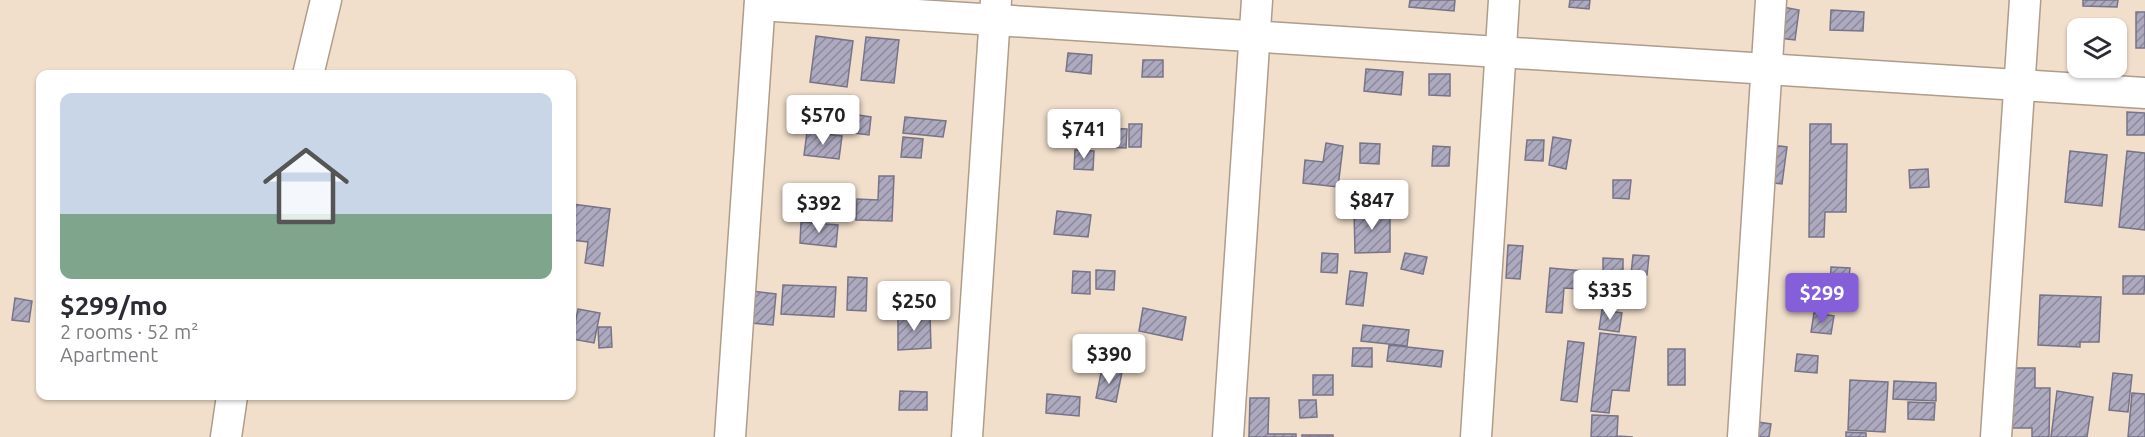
<!DOCTYPE html>
<meta charset="utf-8">
<style>
body{margin:0;font-family:Ubuntu,sans-serif;background:#f2f2f3;color:#2b2b33;height:100vh;display:flex;flex-direction:column;font-size:22px;white-space:nowrap}
*{box-sizing:border-box;margin:0}
p{font-size:20px;color:#7c7c81}
.icon{flex:none;width:33px;height:33px;fill:none;stroke:currentColor;stroke-width:2;stroke-linecap:round;stroke-linejoin:round}
.map{position:relative;flex:1;overflow:hidden}
.panel{position:absolute;left:36px;top:70px;width:540px;height:330px;display:flex;flex-direction:column;background:#fff;border-radius:12px;box-shadow:0 2px 4px #0004}
.panel>*{flex:none}
.buttons{position:absolute;left:2067px;top:18px;display:grid;gap:12px}
.buttons a{display:grid;place-items:center;width:60px;height:60px;border-radius:12px;background:#fff;box-shadow:0 2px 4px #0004;font-size:30px}
.price{position:absolute;translate:-50% -51px;padding:0 14px;border-radius:6px;background:#fff;color:#222;font-size:20px;line-height:39px;filter:drop-shadow(0 2px 3px #0008)}
.price::after{content:'';position:absolute;left:50%;top:36px;width:18px;height:14px;margin-left:-9px;background:inherit;clip-path:polygon(0 0,100% 0,50% 100%)}
.price.on{background:#845fd9;color:#fff}
ul{padding:0;list-style:none}
li{display:grid;align-content:center;gap:12px;height:318px;padding:0 24px}
li span{display:grid;place-items:center;height:186px;border-radius:12px;color:#555}
li>.icon{margin-inline-start:auto}
span .icon{width:108px;height:108px;fill:#fffc;stroke-width:1}
li b{font-size:26px}
.map>svg:first-child{display:block}
</style>
<div class="map">
<svg width="2145" height="437" viewBox="0 0 2145 437">
<defs>
<pattern id="building-hatch" width="6" height="6" patternUnits="userSpaceOnUse" patternTransform="scale(1.5)"><rect width="6" height="6" fill="#ada9bf"/><path d="M-1 1l2-2M0 6l6-6M5 7l2-2" fill="none" stroke="#8c899a"/></pattern>
</defs>
<rect width="100%" height="100%" fill="#f1dfcc"/>
<!-- building -->
<g fill="url(#building-hatch)" stroke="#777388" stroke-width="1.5">
<path d="M1410 0H1455L1454 11 1409 7Z"/>
<path d="M1570 0H1590L1589 9 1569 7Z"/>
<path d="M2083 0H2118L2117 7 2083 6Z"/>
<path d="M1783 7 1799 10 1795 40 1779 38Z"/>
<path d="M1831 10 1864 12 1863 31 1830 30Z"/>
<rect x="2136" y="12" width="9" height="36"/>
<path d="M816 36 853 41 847 87 810 82Z"/>
<path d="M866 37 899 40 894 83 861 80Z"/>
<path d="M1068 53 1092 55 1091 74 1066 71Z"/>
<path d="M1143 60H1163V77H1142Z"/>
<path d="M1366 69 1403 72 1401 95 1364 91Z"/>
<path d="M1429 74H1450V96L1429 95Z"/>
<path d="M818 109 871 117 869 135 815 128Z"/>
<path d="M2127 112 2145 113V135H2127Z"/>
<path d="M905 117 946 121 943 137 903 133Z"/>
<path d="M1129 124H1142L1141 147H1129Z"/>
<path d="M1810 124H1831V144H1847L1846 212H1825L1824 237H1809Z"/>
<path d="M1107 128 1127 129 1126 148 1105 147Z"/>
<path d="M807 132 842 136 839 159 804 155Z"/>
<path d="M903 137 923 139 921 158 901 157Z"/>
<path d="M1553 137 1571 140 1566 169 1549 165Z"/>
<path d="M1527 140H1544L1543 161 1525 160Z"/>
<path d="M1326 143 1343 146 1338 187 1303 183 1305 160 1323 162Z"/>
<path d="M1360 143 1380 144 1379 164 1360 163Z"/>
<path d="M1771 145 1787 147 1782 184 1766 182Z"/>
<path d="M1433 146 1450 147 1449 166H1432Z"/>
<path d="M1075 150 1094 151 1093 170 1074 169Z"/>
<path d="M2070 151 2107 155 2102 206 2065 202Z"/>
<path d="M2127 151 2145 153V230L2119 227Z"/>
<path d="M1928 169 1929 187 1910 188 1909 170Z"/>
<path d="M879 176H894L892 221 856 220 857 199 878 200Z"/>
<path d="M1613 180H1631L1629 199 1613 198Z"/>
<path d="M572 204 610 209 603 266 585 263 588 242 572 240Z"/>
<path d="M1390 210V252L1355 253 1354 211Z"/>
<path d="M1057 211 1091 215 1088 237 1054 234Z"/>
<path d="M801 222 838 225 836 247 800 243Z"/>
<path d="M1508 245 1523 246 1520 279 1506 278Z"/>
<path d="M1322 253 1338 254 1337 273 1321 272Z"/>
<path d="M1405 253 1427 257 1423 274 1401 269Z"/>
<path d="M1633 255 1649 256 1647 275 1631 274Z"/>
<path d="M1603 258 1623 259V290H1603Z"/>
<path d="M1831 267 1850 268 1848 287 1830 285Z"/>
<path d="M1550 268 1584 271 1582 289 1564 288 1562 313 1546 312Z"/>
<path d="M1096 270 1115 271 1114 290 1096 289Z"/>
<path d="M1073 271 1090 272V294L1072 293Z"/>
<path d="M1350 271 1367 273 1363 306 1346 304Z"/>
<path d="M2123 276H2145L2144 294H2123Z"/>
<path d="M848 277 867 278 866 311 847 310Z"/>
<path d="M783 285 836 287 834 317 781 314Z"/>
<path d="M734 289 776 294 773 325 731 321Z"/>
<path d="M2040 295 2101 297 2099 342H2080V347L2038 345Z"/>
<path d="M15 298 32 301 29 322 12 320Z"/>
<path d="M1143 308 1186 317 1182 340 1139 331Z"/>
<path d="M578 309 600 313 594 343 572 339Z"/>
<path d="M1602 310 1622 313 1619 332 1599 329Z"/>
<path d="M1814 313 1834 316 1831 334 1811 332Z"/>
<path d="M930 315 931 348 898 350V316Z"/>
<path d="M1363 325 1409 330 1407 346 1361 341Z"/>
<path d="M598 327H611L612 347 599 348Z"/>
<path d="M1600 333 1636 337 1629 391 1612 390 1609 413 1591 411Z"/>
<path d="M1568 341 1584 343 1577 402 1561 400Z"/>
<path d="M1389 345 1443 351 1441 367 1387 361Z"/>
<path d="M1353 348H1372V367L1352 366Z"/>
<rect x="1668" y="349" width="17" height="36"/>
<path d="M1797 354 1818 356 1817 373 1795 371Z"/>
<path d="M1102 368 1122 372 1116 402 1096 398Z"/>
<path d="M2012 368H2035V388H2050L2049 437H2032V428H2011Z"/>
<path d="M2113 373 2132 375 2128 412 2109 410Z"/>
<rect x="1313" y="375" width="20" height="20"/>
<path d="M1850 380 1888 382 1885 432 1848 430Z"/>
<path d="M1894 381 1936 383V401L1893 399Z"/>
<path d="M900 391 927 392V410H899Z"/>
<path d="M2057 391 2093 397 2087 437H2051Z"/>
<path d="M2132 393 2145 394V437H2128Z"/>
<path d="M1047 394 1080 397 1079 416 1046 413Z"/>
<path d="M1250 398H1269L1268 434H1296V437H1249Z"/>
<path d="M1299 400H1316L1317 417 1300 418Z"/>
<path d="M1908 402 1935 403 1934 420 1908 419Z"/>
<path d="M1592 415 1618 416 1617 436 1633 437H1591Z"/>
<path d="M1751 421 1771 424 1769 437H1749Z"/>
<path d="M1846 432 1866 433V437H1846Z"/>
<rect x="1302" y="435" width="31" height="2"/>
</g>
<g fill="none" stroke-linecap="round" stroke-linejoin="round">
<!-- minor casing -->
<g stroke="#ad9d8a" stroke-width="33">
<g id="minor">
<path d="M760 5 2145 93"/>
<path d="M308 75 326 0"/>
<path d="M226 437 232 396"/>
<path d="M730 437 760 0"/>
<path d="M967 437 996 0"/>
<path d="M1228 437 1257 0"/>
<path d="M1476 437 1504 0"/>
<path d="M1743 437 1771 0"/>
<path d="M1996 437 2025 0"/>
</g>
</g>
<!-- minor -->
<use href="#minor" stroke="#fff" stroke-width="30"/>
</g>
</svg>
<div class="buttons">
<a><svg class="icon" aria-label="layers" viewBox="0 0 24 24"><path d="M12 4l9 5-9 5-9-5zM3 14l9 5 9-5"/></svg></a>
</div>
<b class="price" style="left:823px;top:146px">$570</b>
<b class="price" style="left:1084px;top:160px">$741</b>
<b class="price" style="left:1372px;top:231px">$847</b>
<b class="price" style="left:819px;top:234px">$392</b>
<b class="price" style="left:1610px;top:321px">$335</b>
<b class="price on" style="left:1822px;top:324px">$299</b>
<b class="price" style="left:914px;top:332px">$250</b>
<b class="price" style="left:1109px;top:385px">$390</b>
<section class="panel">
<ul>
<li><span style="background:linear-gradient(#c9d6e8 65%,#7fa58c 0)"><svg class="icon" aria-label="home" viewBox="0 0 24 24"><path d="M3 11l9-7 9 7M6 9v11h12V9"/></svg></span><div><b>$299/mo</b><p>2 rooms · 52 m²</p><p>Apartment</p></div></li>
</ul>
</section>
</div>
